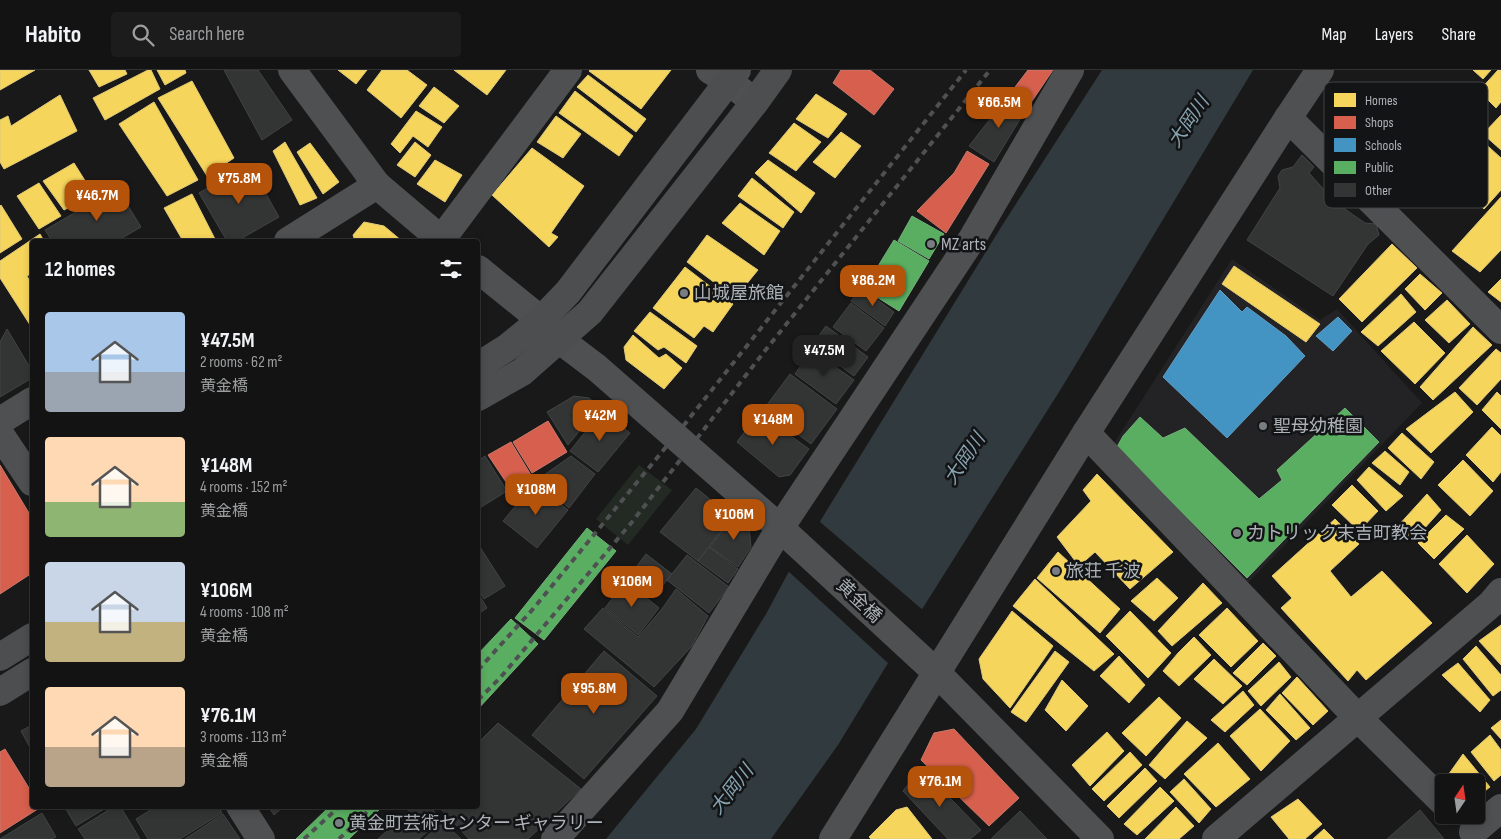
<!DOCTYPE html>
<meta charset="utf-8">
<style>
body{margin:0;font-family:"Sofia Sans Condensed","Noto Sans JP",sans-serif;background:#1c1c1c;color:#f1f3f6;height:100vh;display:flex;flex-direction:column;font-size:19px;white-space:nowrap}
*{box-sizing:border-box;margin:0}
p{font-size:16px;color:#9d9ea0}
.icon{flex:none;width:28px;height:28px;fill:none;stroke:currentColor;stroke-width:2;stroke-linecap:round;stroke-linejoin:round}
.map{position:relative;flex:1;overflow:hidden}
.drawer{position:absolute;left:30px;top:169px;width:450px;height:570px;display:flex;flex-direction:column;background:#131313;border-radius:5px;box-shadow:0 2px 8px #0003,0 0 0 1px #323233}
.drawer>*{flex:none}
.needle{width:32px;rotate:13deg}
.tools{position:absolute;left:1435px;top:704px;display:grid;gap:10px}
.tools a{display:grid;place-items:center;width:50px;height:50px;border-radius:5px;background:#131313;box-shadow:0 2px 8px #0003,0 0 0 1px #323233;font-size:25px}
.price{position:absolute;translate:-50% -42px;padding:0 11px;border-radius:10px;background:#b45309;color:#fff;font-size:16px;line-height:32px;filter:drop-shadow(0 1px 2px #0008)}
.price::after{content:'';position:absolute;left:50%;top:30px;width:15px;height:11px;margin-left:-8px;background:inherit;clip-path:polygon(0 0,100% 0,50% 100%)}
.price.selected{background:#222;color:#fff}
ul{padding:0;list-style:none}
li{display:flex;align-items:center;gap:15px;height:125px;padding:0 15px}
li span{display:grid;place-items:center;flex:none;width:140px;height:100px;border-radius:5px;color:#555}
li>.icon{margin-inline-start:auto}
span .icon{width:60px;height:60px;fill:#fffc;stroke-width:1}
li b{font-size:21px}
h2{display:flex;justify-content:space-between;align-items:center;height:60px;padding:0 15px;font-size:21px}
header{display:flex;align-items:center;gap:30px;box-sizing:border-box;height:70px;padding:0 25px;background:#131313;border-bottom:1px solid #323233}
header strong{font-size:24px}
nav{display:flex;gap:28px;margin-inline-start:auto;font-size:18px}
.search{width:350px;height:45px;background:#1c1c1c;display:flex;align-items:center;gap:12px;box-sizing:border-box;padding:0 18px;border-radius:5px;color:#9d9ea0;font-size:19px}
.map>svg:first-child{display:block}
</style>
<header>
<strong>Habito</strong>
<div class="search"><svg class="icon" aria-label="search" viewBox="0 0 24 24"><circle cx="10" cy="10" r="6"/><path d="M15 15l6 6"/></svg>Search here</div>
<nav><a>Map</a><a>Layers</a><a>Share</a></nav>
</header>
<div class="map">
<svg width="1501" height="769" viewBox="0 0 1501 769">
<rect width="100%" height="100%" fill="#191919"/>
<!-- built -->
<path fill="#232325" d="M1232 189 1320 250 1337 239 1422 333 1245 516 1111 378Z"/>
<!-- green -->
<path fill="#232923" d="M639 395 672 420 628 475 596 449Z"/>
<!-- water -->
<path fill="#313a3e" d="M1102 0H1253L1064 314 885 598 838 675 771 769H606L696 659 766 544 787 505 1003 154Z"/>
<!-- pier -->
<path fill="#191919" d="M819 451 924 541 890 595 787 500Z"/>
<!-- homes -->
<g fill="#f6d55c" stroke="#e0ca78">
<path d="M0 0H35L0 20Z"/>
<path d="M89 0H125L127 4 99 17Z"/>
<path d="M148 0H151L160 19 105 50 93 28Z"/>
<path d="M157 0H185L186 3 165 15Z"/>
<path d="M338 0H367L356 14Z"/>
<path d="M382 0H407L427 15 401 48 367 20Z"/>
<path d="M454 0H506L487 25Z"/>
<path d="M590 0H671L641 39 589 1Z"/>
<path d="M1473 0H1491L1483 9Z"/>
<path d="M1498 0H1501V32L1496 38 1479 21Z"/>
<path d="M588 5 646 49 636 62 577 17Z"/>
<path d="M192 11 234 88 207 106 158 28Z"/>
<path d="M434 17 459 36 444 53 419 36Z"/>
<path d="M575 21 633 66 619 86 559 43Z"/>
<path d="M816 24 847 44 828 68 796 49Z"/>
<path d="M60 25 77 61 4 99 0 92V50L8 46 11 56Z"/>
<path d="M154 32 198 110 167 126 119 54Z"/>
<path d="M416 41 442 57 428 77 413 66 400 83 391 74Z"/>
<path d="M1501 45V80L1483 64Z"/>
<path d="M556 46 581 64 563 88 537 72Z"/>
<path d="M794 53 821 72 796 101 769 83Z"/>
<path d="M841 62 861 76 835 108 813 92Z"/>
<path d="M1479 68 1501 88V120L1484 139 1446 105Z"/>
<path d="M285 72 317 128 300 135 273 81Z"/>
<path d="M415 72 431 85 415 107 397 95Z"/>
<path d="M310 73 339 112 323 124 297 82Z"/>
<path d="M532 78 584 116 551 163 558 167 549 177 492 125Z"/>
<path d="M435 90 462 105 445 132 417 114Z"/>
<path d="M768 90 815 123 801 143 755 103Z"/>
<path d="M74 93 94 125 64 140 43 111Z"/>
<path d="M752 108 794 142 783 158 738 126Z"/>
<path d="M39 113 61 146 39 159 17 126Z"/>
<path d="M192 124 216 171H183L164 138Z"/>
<path d="M1501 127V180L1480 202 1452 181Z"/>
<path d="M740 133 780 161 764 185 722 153Z"/>
<path d="M1 135 22 169 0 183V136Z"/>
<path d="M364 152 384 156 402 171H355L353 165Z"/>
<path d="M40 164 44 171H32V203L27 206 32 215V258L0 208V191Z"/>
<path d="M707 165 758 200 735 228 687 192Z"/>
<path d="M1392 174 1417 198 1362 252 1339 229Z"/>
<path d="M1234 196 1320 254 1306 272 1222 214Z"/>
<path d="M685 197 733 234 713 262 704 256 694 268 653 238Z"/>
<path d="M1420 204 1442 223 1425 240 1405 219Z"/>
<path d="M1501 209V232L1488 222Z"/>
<path d="M1401 224 1416 242 1378 276 1361 262Z"/>
<path d="M1447 230 1470 254 1449 273 1425 250Z"/>
<path d="M650 242 697 276 686 293 664 277 658 280 634 261Z"/>
<path d="M1414 252 1445 283 1415 314 1381 281Z"/>
<path d="M1473 257 1492 275 1433 330 1420 317Z"/>
<path d="M633 265 659 288 666 284 682 298 664 319 626 290 624 277Z"/>
<path d="M1496 279 1501 283V309L1477 335 1459 318Z"/>
<path d="M1455 322 1473 342 1431 383 1406 359Z"/>
<path d="M1497 322 1501 326V359L1482 340Z"/>
<path d="M1492 357 1501 366V402L1493 412 1466 385Z"/>
<path d="M1402 363 1434 392 1421 409 1388 378Z"/>
<path d="M1385 381 1409 402 1400 415 1372 393Z"/>
<path d="M1463 390 1493 421 1470 446 1438 415Z"/>
<path d="M1369 397 1403 426 1386 441 1357 410Z"/>
<path d="M1097 404 1173 482 1130 519 1095 482 1079 496 1057 467 1091 431 1083 420Z"/>
<path d="M1352 415 1378 441 1359 461 1332 435Z"/>
<path d="M1427 424 1441 440 1414 470 1397 457Z"/>
<path d="M1446 445 1464 459 1434 489 1418 473Z"/>
<path d="M1335 449 1359 474 1330 501 1351 527 1382 501 1432 553 1366 610 1357 600 1348 611 1281 538 1292 528 1272 506Z"/>
<path d="M1467 465 1494 494 1467 523 1439 494Z"/>
<path d="M1058 482 1120 539 1100 563 1037 508Z"/>
<path d="M1157 508 1178 528 1154 551 1131 531Z"/>
<path d="M1035 509 1114 584 1094 601 1013 536Z"/>
<path d="M1203 513 1222 533 1172 576 1158 561Z"/>
<path d="M1227 538 1258 571 1231 597 1199 565Z"/>
<path d="M1012 541 1053 576 1010 638 983 609 979 589Z"/>
<path d="M1130 541 1171 583 1148 608 1106 566Z"/>
<path d="M1501 555V595L1479 571Z"/>
<path d="M1194 567 1211 585 1179 616 1163 601 1178 583Z"/>
<path d="M1263 573 1276 586 1247 615 1233 603Z"/>
<path d="M1476 576 1501 605V620L1493 626 1463 589Z"/>
<path d="M1055 581 1069 592 1026 652 1011 642Z"/>
<path d="M1119 586 1145 615 1129 633 1100 606Z"/>
<path d="M1214 589 1242 616 1223 634 1194 609Z"/>
<path d="M1279 592 1291 607 1261 636 1248 621Z"/>
<path d="M1458 593 1490 630 1480 642 1442 605Z"/>
<path d="M1297 607 1328 641 1313 655 1282 623Z"/>
<path d="M1062 610 1088 636 1066 661 1045 640Z"/>
<path d="M1243 621 1254 635 1225 662 1211 650Z"/>
<path d="M1280 624 1310 658 1296 670 1266 640Z"/>
<path d="M1159 627 1181 648 1146 686 1122 663Z"/>
<path d="M1260 639 1290 671 1261 701 1230 666Z"/>
<path d="M1501 650V669L1491 658Z"/>
<path d="M1187 651 1207 668 1165 709 1149 695Z"/>
<path d="M1107 662 1124 681 1090 716 1072 695Z"/>
<path d="M1490 665 1501 680V705L1494 711 1471 682Z"/>
<path d="M1218 673 1250 709 1216 737 1184 704Z"/>
<path d="M1130 682 1142 695 1104 731 1092 719Z"/>
<path d="M1463 684 1490 717 1476 728V712H1450L1446 708Z"/>
<path d="M1145 698 1157 711 1119 748 1107 736Z"/>
<path d="M1184 709 1211 739 1199 753 1170 722Z"/>
<path d="M1160 717 1174 731 1137 765 1124 754Z"/>
<path d="M1298 729 1322 754 1305 769H1289L1271 747Z"/>
<path d="M907 737 932 769H871L869 767 896 740Z"/>
<path d="M1176 737 1194 756 1179 769H1145Z"/>
<path d="M1324 759 1334 769H1313Z"/>
</g>
<!-- shops -->
<g fill="#d6604d" stroke="#c9796d">
<path d="M841 0H870L894 19 874 45 833 13Z"/>
<path d="M1028 0H1053L1030 34 1012 21Z"/>
<path d="M967 81 989 94 946 163 917 141 954 103Z"/>
<path d="M548 351 567 382 532 403 513 372Z"/>
<path d="M511 372 534 410 512 421 488 385Z"/>
<path d="M0 395 32 448V503L0 524Z"/>
<path d="M954 659 1019 728 989 756 921 690 934 663Z"/>
<path d="M5 679 32 723V736L41 737 0 763V682Z"/>
</g>
<!-- schools -->
<g fill="#4393c3" stroke="#629cc0">
<path d="M1220 220 1242 242 1247 237 1286 266 1305 286 1227 368 1163 307Z"/>
<path d="M1338 247 1352 261 1333 281 1316 266Z"/>
</g>
<!-- public -->
<g fill="#5aae61" stroke="#73af7b">
<path d="M912 146 944 164 929 189 898 171Z"/>
<path d="M894 170 929 191 899 241 864 219Z"/>
<path d="M1345 338 1379 372 1247 508 1117 377 1123 366 1140 347 1163 368 1185 358 1259 429 1282 410 1277 400Z"/>
<path d="M587 458 616 481 544 570 515 548Z"/>
<path d="M511 549 538 574 478 639V584Z"/>
<path d="M330 736H383L349 769H296Z"/>
</g>
<!-- building -->
<g fill="#333434" stroke="#424445">
<path d="M224 0H258L292 50 262 70Z"/>
<path d="M1009 25 1028 36 994 92 969 76Z"/>
<path d="M1302 85 1314 97 1309 103 1336 133 1365 153 1376 154 1379 165 1368 174 1333 226 1247 170 1280 118 1278 106 1282 100 1293 97Z"/>
<path d="M249 94 279 147 237 171H227L199 123Z"/>
<path d="M117 118 141 157 117 171H52L45 160Z"/>
<path d="M861 218 894 242 885 256 851 231Z"/>
<path d="M851 233 884 258 866 281 833 257Z"/>
<path d="M826 256 868 287 854 306 812 275Z"/>
<path d="M7 259 32 301V308L0 327V272Z"/>
<path d="M812 280 854 310 836 334 795 304Z"/>
<path d="M790 304 837 339 811 374 764 339Z"/>
<path d="M574 326 589 328 599 337 568 375 547 342Z"/>
<path d="M602 341 630 363 598 402 570 381Z"/>
<path d="M759 343 809 379 790 405 779 407 737 372Z"/>
<path d="M485 386 507 421 478 439V391Z"/>
<path d="M571 386 595 404 569 438 537 410Z"/>
<path d="M535 413 568 440 537 478 503 451Z"/>
<path d="M696 418 732 447 698 491 660 462Z"/>
<path d="M735 444 749 457 751 477 738 497 710 477Z"/>
<path d="M478 474 505 516 484 529 478 519Z"/>
<path d="M709 477 738 499 728 513 698 491Z"/>
<path d="M646 484 672 504 653 527 628 508Z"/>
<path d="M687 485 729 517 709 543 667 510Z"/>
<path d="M626 511 659 538 638 565 605 538Z"/>
<path d="M676 519 708 546 692 576 654 617 584 559 603 538 638 567 662 539Z"/>
<path d="M478 523 487 538 478 544Z"/>
<path d="M604 581 657 626 584 709 532 665Z"/>
<path d="M498 653 581 719 528 769H469L438 736H478V673Z"/>
<path d="M32 655V681L21 661Z"/>
<path d="M921 698 981 760 970 769H948L903 721Z"/>
<path d="M64 736H109L76 756Z"/>
<path d="M115 736H120L140 769H85L78 759Z"/>
<path d="M157 736H218L222 743 180 769H148L136 749Z"/>
<path d="M268 736H284L274 745Z"/>
<path d="M414 736H429L441 749 419 769H378Z"/>
<path d="M1420 740 1444 769H1387Z"/>
<path d="M1020 741 1047 769H991Z"/>
<path d="M42 743 56 767 52 769H0Z"/>
<path d="M223 744 240 769H185Z"/>
<path d="M443 752 461 769H424Z"/>
</g>
<g fill="none" stroke-linecap="round" stroke-linejoin="round">
<!-- minor -->
<g stroke="#4e5052" stroke-width="28">
<path d="M292 0 377 115 443 171"/>
<path d="M710 0 728 11 755 32"/>
<path d="M1288 48 1501 260"/>
<path d="M441 170 568 0"/>
<path d="M288 171 377 115"/>
<path d="M478 199 541 250 560 270 597 298 780 458 937 603 1100 769"/>
<path d="M0 351 32 331"/>
<path d="M1086 363 1358 648 1444 733"/>
<path d="M0 364 32 412"/>
<path d="M240 736 261 769"/>
<path d="M1473 762 1501 738"/>
<path d="M555 769 670 641 780 458 972 169 1070 0"/>
<path d="M1216 769 1491 534 1501 522"/>
</g>
<!-- tertiary -->
<path stroke="#4e5052" stroke-width="28" d="M833 769 1086 363 1288 48 1320 0"/>
<!-- secondary -->
<g stroke="#4d4e4f" stroke-width="28">
<path d="M478 296 508 277 541 250 568 222 737 0"/>
<path d="M478 327 522 302 590 242 755 32 778 0"/>
<path d="M0 587 32 567"/>
<path d="M0 622 32 602"/>
</g>
<!-- rail -->
<g stroke="#4e5052" stroke-width="4" stroke-dasharray="6 5" stroke-linecap="butt">
<path d="M478 600 533 539 684 355 966 0"/>
<path d="M478 630 500 608 632 452 764 282 990 0"/>
<path d="M304 769 340 736"/>
<path d="M339 769 373 736"/>
</g>
</g>
<!-- markers -->
<g fill="#797c80" stroke="#131415" stroke-width="2">
<circle cx="931" cy="174" r="5"/>
<circle cx="684" cy="223" r="5"/>
<circle cx="1263" cy="356" r="5"/>
<circle cx="1237" cy="463" r="5"/>
<circle cx="1056" cy="501" r="5"/>
<circle cx="339" cy="753" r="5"/>
</g>
<g text-anchor="middle" dominant-baseline="central" stroke-width="5" stroke-linejoin="round" paint-order="stroke">
<!-- poi labels -->
<g font-size="18" fill="#acb2b8" stroke="#131415" text-anchor="start">
<text x="941" y="174">MZ arts</text>
<text x="694" y="223">山城屋旅館</text>
<text x="1273" y="356">聖母幼稚園</text>
<text x="1247" y="463">カトリック末吉町教会</text>
<text x="1066" y="501">旅荘 千波</text>
<text x="349" y="753">黄金町芸術センター ギャラリー</text>
</g>
<!-- street labels -->
<g font-size="18" fill="#acb2b8" stroke="#131415">
<text transform="translate(859 531) rotate(43)">黄金橋</text>
</g>
<!-- water labels -->
<g font-size="19" font-style="italic" fill="#87a2b0" stroke="#131415">
<text transform="translate(1189 52) rotate(-56)">大岡川</text>
<text transform="translate(965 389) rotate(-56)">大岡川</text>
<text transform="translate(732 720) rotate(-52)">大岡川</text>
</g>
</g>
<!-- legend -->
<rect x="1324" y="12" width="164" height="126" rx="8" fill="#131415" stroke="#414346" stroke-width="1"/>
<rect x="1334" y="23" width="22" height="14" fill="#f6d55c"/>
<rect x="1334" y="46" width="22" height="13" fill="#d6604d"/>
<rect x="1334" y="68" width="22" height="14" fill="#4393c3"/>
<rect x="1334" y="91" width="22" height="13" fill="#5aae61"/>
<rect x="1334" y="113" width="22" height="14" fill="#333434"/>
<g font-size="14" fill="#acb2b8">
<text x="1365" y="35">Homes</text>
<text x="1365" y="57">Shops</text>
<text x="1365" y="80">Schools</text>
<text x="1365" y="102">Public</text>
<text x="1365" y="125">Other</text>
</g>
</svg>
<div class="tools">
<a><svg class="needle" viewBox="-14 -14 28 28"><path d="M0-13l5 13h-10z" fill="#e53935"/><path d="M0 13l5-13h-10z" fill="#9d9ea0"/></svg></a>
</div>
<b class="price" style="left:999px;top:59px">¥66.5M</b>
<b class="price" style="left:239px;top:135px">¥75.8M</b>
<b class="price" style="left:97px;top:152px">¥46.7M</b>
<b class="price" style="left:873px;top:237px">¥86.2M</b>
<b class="price selected" style="left:824px;top:307px">¥47.5M</b>
<b class="price" style="left:600px;top:372px">¥42M</b>
<b class="price" style="left:773px;top:376px">¥148M</b>
<b class="price" style="left:536px;top:446px">¥108M</b>
<b class="price" style="left:734px;top:471px">¥106M</b>
<b class="price" style="left:632px;top:538px">¥106M</b>
<b class="price" style="left:594px;top:645px">¥95.8M</b>
<b class="price" style="left:940px;top:738px">¥76.1M</b>
<section class="drawer">
<h2>12 homes<svg class="icon" aria-label="filters" viewBox="0 0 24 24"><path d="M4 7h16M4 17h16"/><circle cx="9" cy="7" r="2"/><circle cx="15" cy="17" r="2"/></svg></h2>
<ul>
<li><span style="background:linear-gradient(#a9c7e8 60%,#9aa5b1 0)"><svg class="icon" aria-label="home" viewBox="0 0 24 24"><path d="M3 11l9-7 9 7M6 9v11h12V9"/></svg></span><div><b>¥47.5M</b><p>2 rooms · 62 m²</p><p>黄金橋</p></div></li>
<li><span style="background:linear-gradient(#ffd9b3 65%,#8fb573 0)"><svg class="icon" aria-label="home" viewBox="0 0 24 24"><path d="M3 11l9-7 9 7M6 9v11h12V9"/></svg></span><div><b>¥148M</b><p>4 rooms · 152 m²</p><p>黄金橋</p></div></li>
<li><span style="background:linear-gradient(#c9d6e8 60%,#c2b280 0)"><svg class="icon" aria-label="home" viewBox="0 0 24 24"><path d="M3 11l9-7 9 7M6 9v11h12V9"/></svg></span><div><b>¥106M</b><p>4 rooms · 108 m²</p><p>黄金橋</p></div></li>
<li><span style="background:linear-gradient(#ffd9b3 60%,#b9a48a 0)"><svg class="icon" aria-label="home" viewBox="0 0 24 24"><path d="M3 11l9-7 9 7M6 9v11h12V9"/></svg></span><div><b>¥76.1M</b><p>3 rooms · 113 m²</p><p>黄金橋</p></div></li>
</ul>
</section>
</div>
